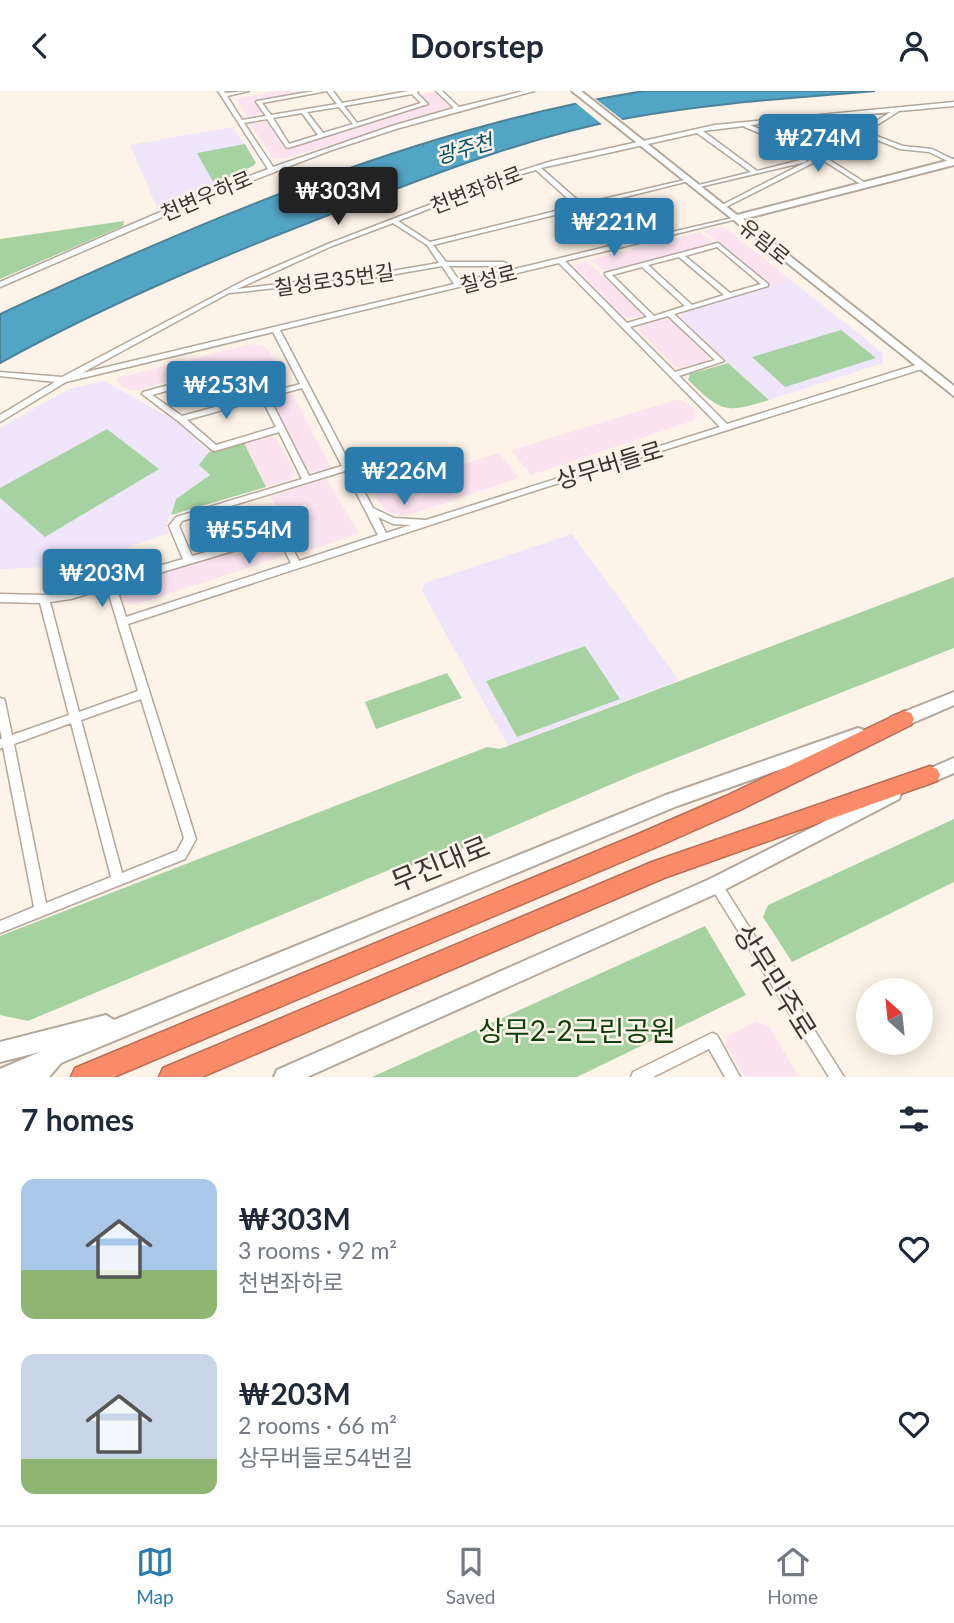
<!DOCTYPE html>
<meta charset="utf-8">
<style>
body{margin:0;font-family:Lato,"Noto Sans KR",sans-serif;background:#f6f6f7;color:#1f2937;height:100vh;display:flex;flex-direction:column;font-size:26px;white-space:nowrap}
*{box-sizing:border-box;margin:0}
p{font-size:23px;color:#747a83}
.icon{flex:none;width:38px;height:38px;fill:none;stroke:currentColor;stroke-width:2;stroke-linecap:round;stroke-linejoin:round}
.map{position:relative;height:986px;overflow:hidden}
.details{display:flex;flex-direction:column;background:#fff;flex:1}
.details>*{flex:none}
.needle{width:46px;rotate:333deg}
.tools{position:absolute;left:856px;top:887px;display:grid;gap:14px}
.tools a{display:grid;place-items:center;width:77px;height:77px;border-radius:50%;background:#fff;box-shadow:0 4px 18px #0003;font-size:35px}
.price{position:absolute;translate:-50% -60px;padding:0 16px;border-radius:7px;background:#2c7bad;color:#fff;font-size:23px;line-height:46px;filter:drop-shadow(0 2px 4px #0008)}
.price::after{content:'';position:absolute;left:50%;top:42px;width:21px;height:16px;margin-left:-10px;background:inherit;clip-path:polygon(0 0,100% 0,50% 100%)}
.price.selected{background:#222;color:#fff}
ul{padding:0;list-style:none}
li{display:flex;align-items:center;gap:21px;height:175px;padding:0 21px}
li span{display:grid;place-items:center;flex:none;width:196px;height:140px;border-radius:14px;color:#555}
li>.icon{margin-inline-start:auto}
span .icon{width:84px;height:84px;fill:#fffc;stroke-width:1}
li b{font-size:30px}
h2{display:flex;justify-content:space-between;align-items:center;height:84px;padding:0 21px;font-size:30px}
header{display:flex;justify-content:space-between;align-items:center;height:91px;padding:0 21px;background:#fff;font-size:32px;font-weight:700}
.tabs{display:flex;justify-content:space-around;align-items:center;height:98px;border-top:2px solid #e0e1e3;background:#fff;font-size:19px;color:#747a83}
.tabs a{display:grid;justify-items:center;gap:4px}
.tabs .selected{color:#2c7bad}
.map>svg:first-child{display:block}
</style>
<header><svg class="icon" aria-label="back" viewBox="0 0 24 24"><path d="M15 5l-7 7 7 7"/></svg>Doorstep<svg class="icon" aria-label="person" viewBox="0 0 24 24"><circle cx="12" cy="8" r="4"/><path d="M4 21q1-7 8-7t8 7"/></svg></header>
<div class="map">
<svg width="954" height="986" viewBox="0 0 954 986">
<rect width="100%" height="100%" fill="#fef3e8"/>
<!-- commercial -->
<g fill="#fbe3ef">
<path d="M274 0H313L256 10 263 23 250 27 247 26 236 8Z"/>
<path d="M434 1 450 16 448 19 283 68 273 67 250 33 266 30 285 58 429 14 420 4Z"/>
<path d="M720 136 727 138 792 190 772 196 704 140Z"/>
<path d="M700 141 714 152 606 181 590 169Z"/>
<path d="M586 170 642 221 640 226 624 227 574 175Z"/>
<path d="M663 228 672 230 710 265 707 270 682 277 675 276 638 239 642 234Z"/>
<path d="M252 253 266 256 286 289 282 295 267 296 251 269 133 300 120 295 117 287Z"/>
<path d="M287 303 293 304 330 375 327 379 308 381 285 337 273 310Z"/>
<path d="M679 308 696 319 695 329 531 384 511 359Z"/>
<path d="M268 345 276 347 296 382 291 388 266 396 244 352Z"/>
<path d="M499 362 519 387 403 426 386 420 374 402Z"/>
<path d="M326 388 359 442 307 460 298 459 270 405Z"/>
<path d="M273 449 280 452 285 461 281 466 134 514 123 511 119 499 123 494Z"/>
<path d="M756 930 770 937 799 986H745L726 954 728 945Z"/>
</g>
<!-- education -->
<g fill="#f0e6fb">
<path d="M233 36 256 72 253 75 158 119 130 54Z"/>
<path d="M792 190 883 262V272L769 309 680 227 684 221Z"/>
<path d="M104 290 176 330 209 361 199 374 210 384 176 408 166 436 169 442 75 475 0 478V337L69 298Z"/>
<path d="M572 443 679 589 508 655 422 500 425 492Z"/>
</g>
<!-- green -->
<g fill="#a6d2a1">
<path d="M245 53 256 72 253 75 218 92 212 89 197 62Z"/>
<path d="M124 130 123 135 0 188V148Z"/>
<path d="M841 239 876 267 785 296 752 266Z"/>
<path d="M728 272 769 309C725 323 721 321 688 289L690 283Z"/>
<path d="M107 338 159 378 45 446 0 407V397Z"/>
<path d="M244 352 266 396 171 424 176 408 210 384 199 374 209 361Z"/>
<path d="M954 486V557L633 684 424 774 396 776 28 930 0 924V845L487 656 500 658Z"/>
<path d="M585 555 620 608 517 646 486 590Z"/>
<path d="M447 582 462 607 376 638 365 611Z"/>
<path d="M954 728V791L792 871 763 826 768 814Z"/>
<path d="M705 835 746 904 577 986H372Z"/>
</g>
<!-- water -->
<path fill="#53a5c6" stroke="#4c8399" stroke-width="2" d="M644 0H875C793 7 710 12 628 27 531 45 439 81 347 117 229 162 111 211 0 272V223C203 129 423 35 644 0Z"/>
<!-- pier -->
<path fill="#fef3e8" d="M592 5 625 31 605 36 571 8Z"/>
<g fill="none" stroke-linecap="round" stroke-linejoin="round">
<!-- street casing -->
<g stroke="#b4a79b" stroke-width="3">
<g id="street">
<path d="M218 0H224L225 2 249 0 227 5 242 29 266 25 256 11 257 10 314 0H327L262 12 271 24 337 13 327 0H333L342 12 409 0H418L417 2 428 13 288 57 286 56 267 28 244 32 273 76 392 35 454 17 436 0H442L459 16 524 0H534L396 38 329 60 197 111 0 196V191C89 152 177 112 268 78ZM412 3 421 12 357 32 344 15ZM339 16 353 33 323 42 307 21ZM302 22 318 44 289 53 273 27Z"/>
<path d="M954 11V15L899 20 866 41 903 55 932 58 954 69V73L929 61 900 58 862 43 825 66 867 93V95L865 96 821 68 724 117H720V115L806 71 695 97V95L751 81 697 42 541 77 582 113 689 88V90L585 116 624 152 737 126V128L565 170 627 232 647 226 605 184V182L718 152 768 193V195L674 223 724 270 679 285 727 333 919 273H925L926 275 925 277 537 399 128 533 196 748 185 768 0 842V830L34 816 3 656 0 658V648H2L0 639V607L4 608 5 611 12 644 69 624 40 512 0 511V503L44 504 71 500 183 468 169 435 176 426 302 388 279 341 215 360 212 359 178 330 142 303 143 301 249 272 253 274 267 302 300 293 273 241 66 291 0 331V324L55 291 0 285V281L62 286 247 188 328 153 504 85 552 70 715 34ZM891 21 821 64 750 34ZM744 35 745 36 816 66 806 71V69L804 68 757 80 703 40ZM536 79 576 115 430 151 398 130 508 87ZM579 118 618 153 515 178 504 171H446L433 154ZM393 132 427 154 439 172 333 190 295 191 237 198 332 155ZM717 156 761 193 730 202 685 165ZM679 166 724 204 692 214 648 174ZM559 172 720 336 426 429 394 427 373 417 352 378 353 376 350 373 280 239ZM442 175 454 193 82 282 229 202 295 195 333 194ZM449 175H502L509 179 460 191ZM642 176 685 215 654 225 612 184ZM668 225 715 269 675 281 630 236ZM247 277 260 304 182 325 152 304ZM302 297 342 375 309 385 269 306ZM262 308 276 336 216 354 187 329ZM345 380 378 444 299 470 287 446 273 442 192 465 179 435 182 430ZM378 426 393 433 411 434 386 442ZM273 448 280 450 291 472 126 526 116 495ZM107 497 138 600 79 621 50 511 71 508ZM141 608 184 747 177 760 122 782 81 629ZM71 632 111 786 46 812 14 653Z"/>
<path d="M716 788 720 790 844 986H829L712 798 710 794 712 790Z"/>
<path d="M712 942 717 944 740 986H725L709 958 653 986H631L633 981Z"/>
</g>
</g>
<!-- secondary casing -->
<g stroke="#b4a79b" stroke-width="4">
<g id="secondary">
<path d="M572 0H581L737 124 954 68V74L743 128 954 295V305Z"/>
<path d="M954 601V614L903 636 897 638 891 636 889 631 891 626Z"/>
<path d="M858 637 864 639 866 644 864 649 677 715 61 972 49 986H0V978L40 961 0 971V951L106 924 114 929 666 704Z"/>
<path d="M954 667V682L923 695 917 693 915 688 917 683Z"/>
<path d="M893 696 899 698 901 703 899 708 722 800 307 986H274L277 979 710 788Z"/>
</g>
</g>
<!-- highway casing -->
<g stroke="#b66d55" stroke-width="3">
<g id="highway">
<path d="M904 620 911 622 914 628 911 634 740 719 652 758 114 986H71L75 977 636 744 726 705Z"/>
<path d="M930 675 937 678 940 684 937 690 664 787 202 986H159L163 977 652 771Z"/>
</g>
</g>
<!-- street -->
<use href="#street" fill="#fff" fill-rule="evenodd"/>
<!-- secondary -->
<use href="#secondary" fill="#fff" fill-rule="evenodd"/>
<!-- highway -->
<use href="#highway" fill="#f98b69" fill-rule="evenodd"/>
</g>
<g text-anchor="middle" dominant-baseline="central" stroke-width="5" stroke-linejoin="round" paint-order="stroke">
<!-- far-water labels -->
<g font-size="21" font-style="italic" fill="#074f66" stroke="#fef3e8">
<text transform="translate(464 57) rotate(-16)">광주천</text>
</g>
<!-- far-street labels -->
<g font-size="21" fill="#3b3531" stroke="#fef3e8">
<text transform="translate(476 98) rotate(-21)">천변좌하로</text>
<text transform="translate(206 104) rotate(-23)">천변우하로</text>
<text transform="translate(765 150) rotate(39)">유림로</text>
<text transform="translate(488 187) rotate(-14)">칠성로</text>
<text transform="translate(334 188) rotate(-8)">칠성로35번길</text>
</g>
<!-- street labels -->
<g font-size="24" fill="#3b3531" stroke="#fef3e8">
<text transform="translate(609 373) rotate(-17)">상무버들로</text>
</g>
<!-- near-street labels -->
<g font-size="28" fill="#3b3531" stroke="#fef3e8">
<text transform="translate(440 772) rotate(-22)">무진대로</text>
<text transform="translate(776 890) rotate(58)">상무민주로</text>
</g>
<!-- near-park labels -->
<g font-size="28" fill="#0d4009" stroke="#fef3e8">
<text x="577" y="939">상무2-2근린공원</text>
</g>
</g>
</svg>
<div class="tools">
<a><svg class="needle" viewBox="-14 -14 28 28"><path d="M0-13l5 13h-10z" fill="#e53935"/><path d="M0 13l5-13h-10z" fill="#747a83"/></svg></a>
</div>
<b class="price" style="left:818px;top:83px">₩274M</b>
<b class="price selected" style="left:338px;top:136px">₩303M</b>
<b class="price" style="left:614px;top:167px">₩221M</b>
<b class="price" style="left:226px;top:330px">₩253M</b>
<b class="price" style="left:404px;top:416px">₩226M</b>
<b class="price" style="left:249px;top:475px">₩554M</b>
<b class="price" style="left:102px;top:518px">₩203M</b>
</div>
<section class="details">
<h2>7 homes<svg class="icon" aria-label="filters" viewBox="0 0 24 24"><path d="M4 7h16M4 17h16"/><circle cx="9" cy="7" r="2"/><circle cx="15" cy="17" r="2"/></svg></h2>
<ul>
<li><span style="background:linear-gradient(#a9c7e8 65%,#8fb573 0)"><svg class="icon" aria-label="home" viewBox="0 0 24 24"><path d="M3 11l9-7 9 7M6 9v11h12V9"/></svg></span><div><b>₩303M</b><p>3 rooms · 92 m²</p><p>천변좌하로</p></div><svg class="icon" aria-label="heart" viewBox="0 0 24 24"><path d="M12 20l-8-8c-3-5 5-10 8-4 3-6 11-1 8 4z"/></svg></li>
<li><span style="background:linear-gradient(#c9d6e8 75%,#8fb573 0)"><svg class="icon" aria-label="home" viewBox="0 0 24 24"><path d="M3 11l9-7 9 7M6 9v11h12V9"/></svg></span><div><b>₩203M</b><p>2 rooms · 66 m²</p><p>상무버들로54번길</p></div><svg class="icon" aria-label="heart" viewBox="0 0 24 24"><path d="M12 20l-8-8c-3-5 5-10 8-4 3-6 11-1 8 4z"/></svg></li>
</ul>
</section>
<nav class="tabs">
<a class="selected"><svg class="icon" aria-label="map" viewBox="0 0 24 24"><path d="M3 6l6-2 6 2 6-2v14l-6 2-6-2-6 2zM9 4v14M15 6v14"/></svg>Map</a>
<a><svg class="icon" aria-label="saved" viewBox="0 0 24 24"><path d="M7 4h10v16l-5-4-5 4z"/></svg>Saved</a>
<a><svg class="icon" aria-label="home" viewBox="0 0 24 24"><path d="M3 11l9-7 9 7M6 9v11h12V9"/></svg>Home</a>
</nav>
